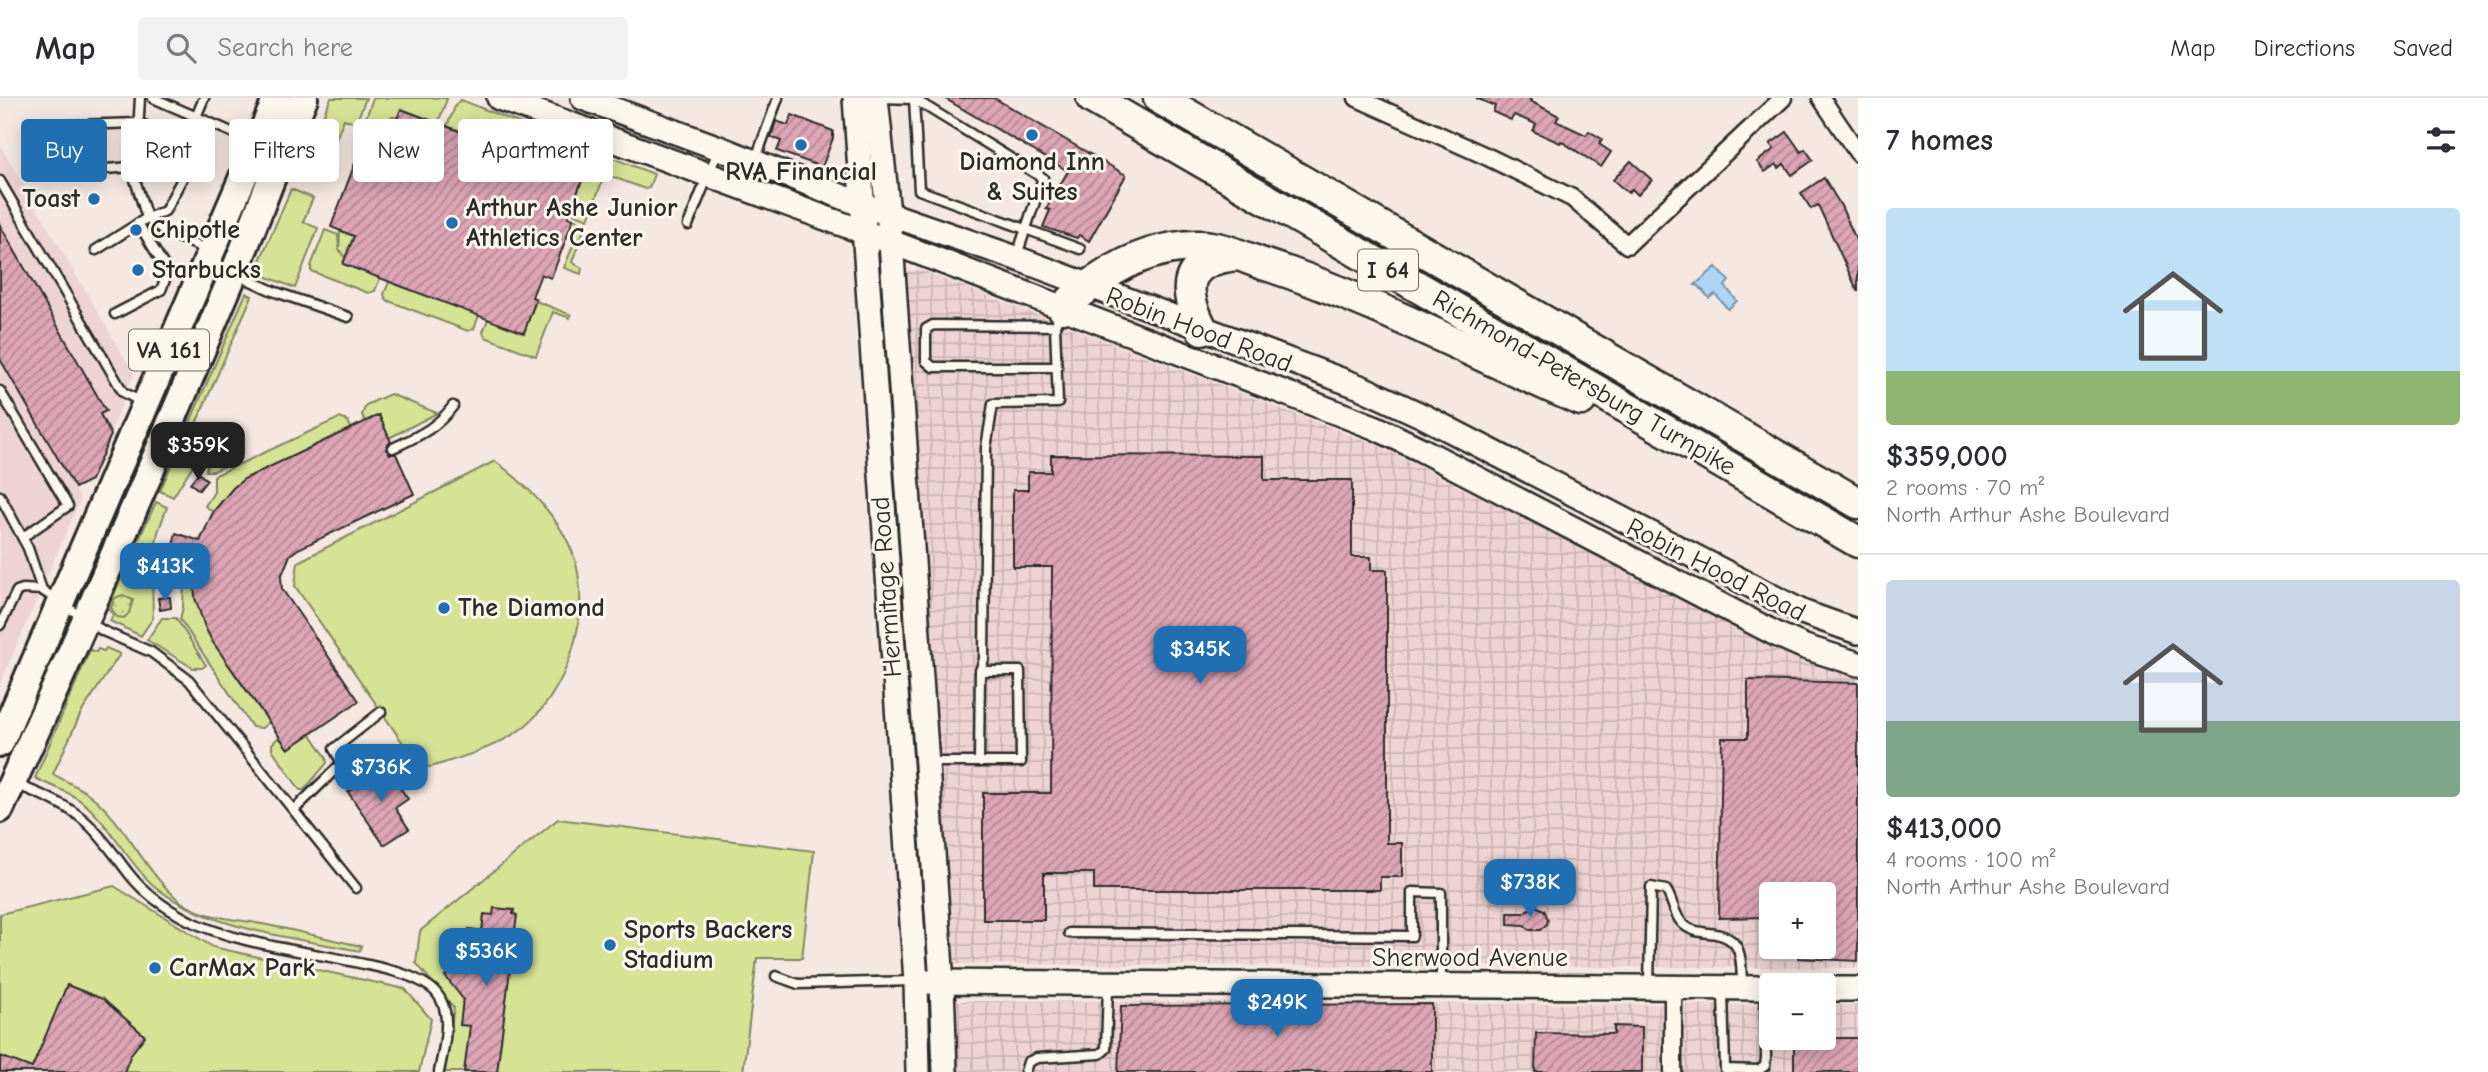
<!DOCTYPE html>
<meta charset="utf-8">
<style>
body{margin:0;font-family:"Comic Neue",sans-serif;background:#f2f2f3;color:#2b2b33;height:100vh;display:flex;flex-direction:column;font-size:26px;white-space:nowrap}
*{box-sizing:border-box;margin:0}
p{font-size:23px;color:#7c7c81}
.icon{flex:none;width:38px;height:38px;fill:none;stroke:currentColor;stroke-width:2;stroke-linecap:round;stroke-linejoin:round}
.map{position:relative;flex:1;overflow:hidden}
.panel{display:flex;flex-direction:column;background:#fff;width:630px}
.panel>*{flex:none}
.guide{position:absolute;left:21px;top:21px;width:665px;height:63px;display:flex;gap:14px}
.tools{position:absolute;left:1759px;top:784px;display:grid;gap:14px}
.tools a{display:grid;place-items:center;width:77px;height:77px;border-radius:7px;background:#fff;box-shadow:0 4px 18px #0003;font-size:35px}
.price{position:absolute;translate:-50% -60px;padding:0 16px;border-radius:14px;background:#1f6fb2;color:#fff;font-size:23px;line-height:46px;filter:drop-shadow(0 2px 4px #0008)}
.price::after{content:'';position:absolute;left:50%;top:42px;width:21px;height:16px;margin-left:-10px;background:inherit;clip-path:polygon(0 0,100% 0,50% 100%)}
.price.selected{background:#222;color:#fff}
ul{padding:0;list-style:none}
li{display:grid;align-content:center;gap:14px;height:371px;padding:0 28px}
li+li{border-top:2px solid #e1e1e2}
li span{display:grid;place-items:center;height:217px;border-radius:7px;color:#555}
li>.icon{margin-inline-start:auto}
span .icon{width:126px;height:126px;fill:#fffc;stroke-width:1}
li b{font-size:30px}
h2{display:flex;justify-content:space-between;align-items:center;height:84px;padding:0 28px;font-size:30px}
.chip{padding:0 24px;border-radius:7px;background:#fff;box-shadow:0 4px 18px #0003;font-size:24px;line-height:63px}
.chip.selected{background:#1f6fb2;color:#fff}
header{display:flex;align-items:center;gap:42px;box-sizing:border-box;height:98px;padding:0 35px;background:#fff;border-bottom:2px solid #e1e1e2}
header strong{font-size:33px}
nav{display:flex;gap:38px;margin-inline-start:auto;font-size:24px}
.search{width:490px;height:63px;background:#f2f2f3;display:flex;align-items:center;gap:18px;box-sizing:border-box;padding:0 24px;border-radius:7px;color:#7c7c81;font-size:26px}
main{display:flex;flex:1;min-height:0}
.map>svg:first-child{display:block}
</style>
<header>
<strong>Map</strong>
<div class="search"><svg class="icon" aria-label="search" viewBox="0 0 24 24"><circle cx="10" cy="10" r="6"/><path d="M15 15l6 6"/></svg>Search here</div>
<nav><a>Map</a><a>Directions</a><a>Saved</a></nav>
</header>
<main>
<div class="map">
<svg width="1858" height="974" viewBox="0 0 1858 974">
<defs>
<pattern id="industrial-grid" width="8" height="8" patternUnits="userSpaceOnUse" patternTransform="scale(1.75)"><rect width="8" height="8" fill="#eed3d4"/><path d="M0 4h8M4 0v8" fill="none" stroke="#ccb5b6"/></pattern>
<pattern id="garden-dots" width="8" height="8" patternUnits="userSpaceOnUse" patternTransform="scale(1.75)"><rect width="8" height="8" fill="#d6e395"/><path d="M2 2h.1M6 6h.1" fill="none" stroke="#b8c381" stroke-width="1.8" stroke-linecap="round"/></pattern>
<pattern id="building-hatch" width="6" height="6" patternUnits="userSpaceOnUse" patternTransform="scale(1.75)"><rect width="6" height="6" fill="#dda5b6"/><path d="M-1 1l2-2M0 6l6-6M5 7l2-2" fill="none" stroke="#b38794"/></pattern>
</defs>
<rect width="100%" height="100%" fill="#f5e7e1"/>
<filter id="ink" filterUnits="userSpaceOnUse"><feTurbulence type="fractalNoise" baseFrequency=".0143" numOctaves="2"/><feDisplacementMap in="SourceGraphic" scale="14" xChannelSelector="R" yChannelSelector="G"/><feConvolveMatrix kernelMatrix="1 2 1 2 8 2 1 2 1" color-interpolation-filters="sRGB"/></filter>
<g filter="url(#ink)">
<!-- built -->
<path fill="#eed3d4" d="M0 47 134 276 91 382 75 390 80 402 0 586Z"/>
<!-- industrial -->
<g fill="url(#industrial-grid)" fill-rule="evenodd">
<path d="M920 172 1379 348 1621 470 1805 560 1858 576V870L955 866 905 185 907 173ZM1771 796H1824V849H1771Z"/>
<path d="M957 903 1771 907V940H1824V907H1858V974H952Z"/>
</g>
<!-- green -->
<g fill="#d6e395" stroke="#808760" stroke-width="2">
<path d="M331 0H366L356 25 344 21 335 43 315 36Z"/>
<path d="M373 0H447V1L438 25 401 11 398 19C388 20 382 25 378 33L363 28Z"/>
<path d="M461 2 544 35 546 39 536 62 447 28 456 6Z"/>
<path d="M558 39 654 76 649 90 645 91 605 76 588 121 570 114 583 80 546 66 554 42Z"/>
<path d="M308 51 329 59 319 85 297 76Z"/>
<path d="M291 91 313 100 303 124 318 130 295 190 255 174Z"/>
<path d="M573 121 586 126 572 164 582 170 581 176 564 170 576 140 568 136Z"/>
<path d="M325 132 338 137 339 151 345 160 343 166 380 180 375 193 368 195 311 173V168Z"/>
<path d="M389 184 479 217 474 231 468 233 386 202 384 196Z"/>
<path d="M246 195 252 198 184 353 198 359 173 399 160 393Z"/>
<path d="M536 203 571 217 570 220 553 214 536 258 485 239 483 234 488 221 524 234Z"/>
<path d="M390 296 437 315 389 340 379 317 365 323 362 317 366 307Z"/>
<path d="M339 320 348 323 351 330 244 381 233 390 213 414 205 408 214 394V378Z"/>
<path d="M223 354 229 366 214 373H206L207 364Z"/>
<path d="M495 363C523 384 550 410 567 442 597 499 573 588 525 628 499 649 462 659 431 669L418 667 295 488 298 464Z"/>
<path d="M156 404 167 409 158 434 152 466 128 465Z"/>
<path d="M123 476H152L153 520 141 538 110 523 113 517 109 512V508Z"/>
<path d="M184 486H194C199 537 241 583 269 624L262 630 252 629 180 521 183 509Z"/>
<path d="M162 520H176L206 567 202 570H193L147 542Z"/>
<path d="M106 550 120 556 81 615 53 676C65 683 79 689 90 697 127 726 144 774 180 803 202 820 235 821 262 826 295 832 328 841 361 848L360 853C295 840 203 831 152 786 127 763 112 730 87 708 72 694 52 689 35 680L90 552 96 554 98 551 104 553Z"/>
<path d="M310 635 326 659 327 665 304 692H300L272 651V646L279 639 288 650Z"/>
<path d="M558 721 814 753 802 860H757L743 974H443L454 910 416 865 420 833Z"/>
<path d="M114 788 213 849 405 891 431 921 419 974H0V816Z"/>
</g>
<!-- garden -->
<g fill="url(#garden-dots)" stroke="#808760" stroke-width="2">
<path d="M392 19H398L388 45 375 40 381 27Z"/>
<path d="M340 132 354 138 345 160 339 151Z"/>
<path d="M208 188 212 190 177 270 135 386 99 463 96 461 124 399 164 288Z"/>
<path d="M122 497 133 502 129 515 124 520 117 519 111 510 115 500Z"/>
</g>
<!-- water -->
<path fill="#aed4f8" stroke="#7a90a6" stroke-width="2" d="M1716 169 1729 183 1725 188 1737 203 1728 211 1715 196 1709 200 1699 188 1695 187Z"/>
<!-- building -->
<g fill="url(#building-hatch)" stroke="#2b2b2b" stroke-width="2">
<path d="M944 0H994L1126 77 1089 143 1079 137 1077 140 1043 129 1050 112 1046 111 1068 73Z"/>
<path d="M1476 0H1531L1530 3 1559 18 1556 23 1586 37 1589 33 1602 41 1599 46 1611 54 1601 69 1561 43 1560 45 1533 33 1536 26 1514 17 1511 22 1493 14 1495 8Z"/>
<path d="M401 11 583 80 568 119 573 121 568 136 551 180 541 176 532 199 536 201 524 235 343 166 354 138 331 129 366 36 388 45Z"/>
<path d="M792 17 833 33V40L822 69 777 53 781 43 771 39 776 23 788 27Z"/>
<path d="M1787 34 1801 54 1805 51 1813 62 1792 77 1784 66 1779 70 1776 66 1765 74 1757 64 1774 51 1770 46Z"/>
<path d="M1631 63 1652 82 1638 97 1632 91 1628 95 1613 82Z"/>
<path d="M1824 80 1841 108 1858 146V194L1818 107 1811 111 1801 95Z"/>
<path d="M0 127 106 313 100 316 111 337 91 382 75 390 0 261Z"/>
<path d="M379 317 391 344 387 347V352L390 356H396L414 396 298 451 290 457 281 479 282 491 359 603 288 651 212 543 205 529 195 500 194 476 197 454 173 447 176 435 200 443 213 414 233 390 244 381Z"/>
<path d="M1051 357 1264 358V382H1352V459H1371V472H1387V745H1402V779H1380V792H1094V775H1044V822H983V695H1051L1052 469H1013V392H1028V374H1051Z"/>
<path d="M198 375 207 382 199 392 190 385Z"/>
<path d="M170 499 171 510 160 512 158 500Z"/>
<path d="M1748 582 1858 585V863L1798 860V849H1824V796H1771V819L1719 820 1722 640H1748Z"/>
<path d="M381 663 408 701 395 710 409 731 384 747 348 694 375 676 371 670Z"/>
<path d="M1536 808 1544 812 1548 821 1547 826 1540 832H1530L1524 827 1508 826V815H1524L1527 812Z"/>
<path d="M494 810 514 812 513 816 517 817 497 974H464L470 928 460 927 463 901 445 878 465 862 469 831 482 833 484 816 493 817Z"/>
<path d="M67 887 103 901 145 938 131 956 124 974H0V958L32 970Z"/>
<path d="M1432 906V974H1118L1121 908Z"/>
<path d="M1614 928 1642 929V974H1535L1536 935 1614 936Z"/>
<rect x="1794" y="940" width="64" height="34"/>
</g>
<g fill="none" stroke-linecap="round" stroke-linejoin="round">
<!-- lane casing -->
<g stroke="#2b2b2b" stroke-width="13">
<g id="lane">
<path d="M153 0 236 36"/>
<path d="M878 0 914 1"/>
<path d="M196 19 204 0"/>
<path d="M137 52 185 75"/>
<path d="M755 63 778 0"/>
<path d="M131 69 44 76 43 28 139 25 185 44 193 60 165 113 147 120 131 69 137 52 140 0"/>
<path d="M0 83 123 294 143 305"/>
<path d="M688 127 718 53"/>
<path d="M96 152 147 120 166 134 208 152"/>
<path d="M1017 157 1043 80 914 1 919 92 1080 151"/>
<path d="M209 164 273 193 348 219"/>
<path d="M115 216 161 192 168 174 138 125"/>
<path d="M1055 228 933 227 926 231V263L933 269H1057"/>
<path d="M0 293 68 408 23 439"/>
<path d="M393 350C418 338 436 331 453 308"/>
<path d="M0 398 28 450 42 492"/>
<path d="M0 527 17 493 23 491 42 492 103 533 151 554 189 582 356 790"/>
<path d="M929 664H979L980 573 984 561 986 350 993 306 1058 305 1055 228 1060 216"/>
<path d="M979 664H1021L1020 573H980"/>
<path d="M15 686C39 696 65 705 85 723 103 739 115 758 130 777 145 796 167 811 188 822 237 846 306 853 359 865 382 870 410 875 430 889 456 908 444 948 439 974"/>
<path d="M294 712 342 665 334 651 381 614"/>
<path d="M1069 835 1412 838V794L1441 795V884"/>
<path d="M776 878 798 886 913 883"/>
<path d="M1649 888 1651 789 1666 792C1673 802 1674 818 1683 826 1690 833 1700 834 1709 835 1743 838 1741 859 1742 887"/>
<path d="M1723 893 1725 971 1759 972 1765 968 1766 960 1765 893"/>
<path d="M1025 974 1028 964 1037 960 1100 956 1106 951 1108 888"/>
</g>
</g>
<!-- street casing -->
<g stroke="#2b2b2b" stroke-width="21">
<g id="street">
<path d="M1357 0 1490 60 1572 100 1627 147 1783 0"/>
<path d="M1821 0 1858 55"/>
<path d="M1673 974V889"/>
</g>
</g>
<!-- secondary casing -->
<g stroke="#2b2b2b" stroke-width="28">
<g id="secondary">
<path d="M499 0 891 144 1374 329 1420 351 1778 537 1805 549 1858 566"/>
<path d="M583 0 719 50 863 107 1016 160 1360 289 1425 319 1802 514 1858 534"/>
<path d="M855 0 916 883 918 974"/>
<path d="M876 0 891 144 942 885 945 974"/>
<path d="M927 884 1771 890"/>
<path d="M1824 891H1858"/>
</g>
</g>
<!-- primary casing -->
<g stroke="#2b2b2b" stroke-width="32">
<g id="primary">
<path d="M0 645 277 0"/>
<path d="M0 711C82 535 158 356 233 177 258 118 279 58 304 0"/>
</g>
</g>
<!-- highway casing -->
<g stroke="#2b2b2b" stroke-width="35">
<g id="highway">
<path d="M1092 0 1858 444"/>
<path d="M1159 0 1858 405"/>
<path d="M1063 210C1101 175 1146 147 1200 148 1222 148 1245 160 1266 167 1375 202 1476 258 1581 302"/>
<path d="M1202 231C1180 188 1185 163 1236 157"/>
</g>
</g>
<!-- lane -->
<use href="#lane" stroke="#fbf7ec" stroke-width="8"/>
<!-- street -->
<use href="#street" stroke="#fbf7ec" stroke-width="16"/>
<!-- secondary -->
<use href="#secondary" stroke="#fbf7ec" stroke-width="23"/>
<!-- primary -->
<use href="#primary" stroke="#fbf7ec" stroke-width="26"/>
<!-- highway -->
<use href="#highway" stroke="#fbf7ec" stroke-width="30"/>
</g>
</g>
<!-- markers -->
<g fill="#1f6fb2" stroke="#fbf7ec" stroke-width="2.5">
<circle cx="1032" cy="37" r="7"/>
<circle cx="801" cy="47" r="7"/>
<circle cx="94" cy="101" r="7"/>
<circle cx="452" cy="125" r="7"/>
<circle cx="136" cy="132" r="7"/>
<circle cx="138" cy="172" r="7"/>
<circle cx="444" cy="510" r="7"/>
<circle cx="610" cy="847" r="7"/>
<circle cx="155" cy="870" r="7"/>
</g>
<g text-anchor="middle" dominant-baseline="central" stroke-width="6" stroke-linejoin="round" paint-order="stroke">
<!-- shield labels -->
<g fill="#fbf7ec" stroke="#696865" stroke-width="2">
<rect x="1358" y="151.5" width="60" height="41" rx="5"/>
<rect x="129" y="231.5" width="80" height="41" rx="5"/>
</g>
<g font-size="24" font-weight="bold" fill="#2b2b2b">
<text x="1388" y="172">I 64</text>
<text x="169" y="252">VA 161</text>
</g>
<!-- poi labels -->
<g font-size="26" font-weight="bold" fill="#2b2b2b" stroke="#fbf7ec" text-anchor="start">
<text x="1032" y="64" text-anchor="middle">Diamond Inn<tspan x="1032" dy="30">&amp; Suites</tspan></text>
<text x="801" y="74" text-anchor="middle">RVA Financial</text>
<text x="80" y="101" text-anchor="end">Toast</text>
<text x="466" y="110">Arthur Ashe Junior<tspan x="466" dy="30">Athletics Center</tspan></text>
<text x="150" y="132">Chipotle</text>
<text x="152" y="172">Starbucks</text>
<text x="458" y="510">The Diamond</text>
<text x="624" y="832">Sports Backers<tspan x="624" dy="30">Stadium</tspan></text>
<text x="169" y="870">CarMax Park</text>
</g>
<!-- street labels -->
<g font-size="26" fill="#2b2b2b" stroke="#fbf7ec">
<text transform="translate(1199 232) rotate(21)">Robin Hood Road</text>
<text transform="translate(1584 285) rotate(30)">Richmond-Petersburg Turnpike</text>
<text transform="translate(1716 472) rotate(27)">Robin Hood Road</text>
<text transform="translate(887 489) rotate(-94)">Hermitage Road</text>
<text x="1470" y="860">Sherwood Avenue</text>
</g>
</g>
</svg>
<div class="tools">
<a>+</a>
<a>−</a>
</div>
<b class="price selected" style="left:198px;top:384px">$359K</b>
<b class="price" style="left:165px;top:505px">$413K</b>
<b class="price" style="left:1200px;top:588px">$345K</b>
<b class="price" style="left:381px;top:706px">$736K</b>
<b class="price" style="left:1530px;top:821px">$738K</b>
<b class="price" style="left:486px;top:890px">$536K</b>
<b class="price" style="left:1277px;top:941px">$249K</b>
<div class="guide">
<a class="chip selected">Buy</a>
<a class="chip">Rent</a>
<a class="chip">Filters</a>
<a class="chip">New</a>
<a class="chip">Apartment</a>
</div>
</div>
<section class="panel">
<h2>7 homes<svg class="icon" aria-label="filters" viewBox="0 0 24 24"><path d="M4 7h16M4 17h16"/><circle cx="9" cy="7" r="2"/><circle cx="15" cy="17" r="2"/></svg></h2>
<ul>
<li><span style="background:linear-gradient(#bfe0f5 75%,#8fb573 0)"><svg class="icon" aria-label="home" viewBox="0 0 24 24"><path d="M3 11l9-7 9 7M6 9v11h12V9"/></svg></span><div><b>$359,000</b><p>2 rooms · 70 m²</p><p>North Arthur Ashe Boulevard</p></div></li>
<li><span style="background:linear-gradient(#c9d6e8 65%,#7fa58c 0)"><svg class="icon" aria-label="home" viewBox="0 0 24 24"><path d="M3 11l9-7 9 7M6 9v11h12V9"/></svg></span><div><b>$413,000</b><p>4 rooms · 100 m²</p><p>North Arthur Ashe Boulevard</p></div></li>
</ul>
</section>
</main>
